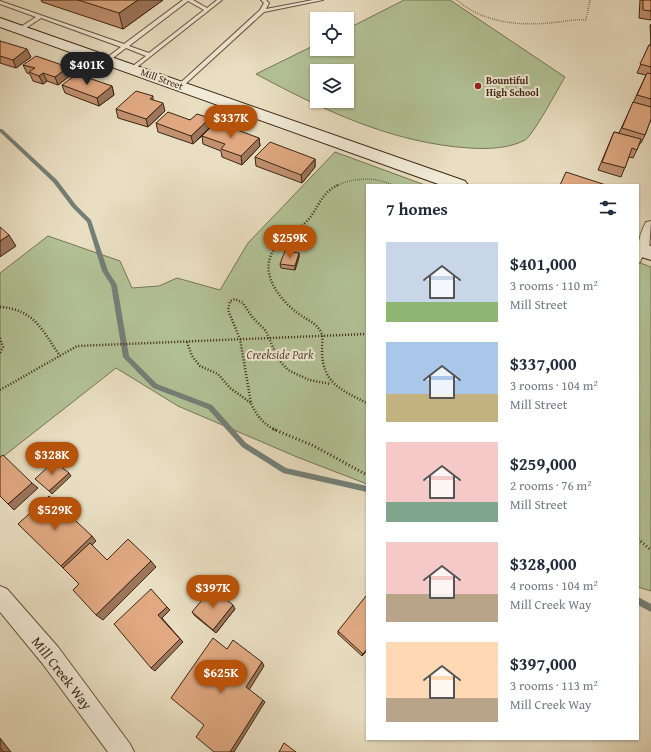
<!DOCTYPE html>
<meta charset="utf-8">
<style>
body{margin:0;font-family:"Gentium Book Plus",serif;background:#f6f6f7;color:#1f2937;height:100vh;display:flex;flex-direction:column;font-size:15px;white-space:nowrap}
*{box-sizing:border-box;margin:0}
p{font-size:13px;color:#747a83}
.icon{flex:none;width:22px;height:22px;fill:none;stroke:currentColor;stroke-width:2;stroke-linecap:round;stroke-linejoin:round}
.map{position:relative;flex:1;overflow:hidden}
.sheet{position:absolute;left:366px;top:184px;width:273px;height:556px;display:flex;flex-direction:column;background:#fff;border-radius:0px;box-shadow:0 1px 3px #0004}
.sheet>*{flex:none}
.controls{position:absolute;left:310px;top:12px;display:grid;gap:8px}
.controls a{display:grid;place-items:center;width:44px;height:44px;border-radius:0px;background:#fff;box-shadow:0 1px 3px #0004;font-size:20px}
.price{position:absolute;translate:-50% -34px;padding:0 9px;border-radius:14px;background:#b45309;color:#fff;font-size:13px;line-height:26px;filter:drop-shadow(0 1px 2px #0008)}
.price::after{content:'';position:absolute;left:50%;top:24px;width:12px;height:9px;margin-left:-6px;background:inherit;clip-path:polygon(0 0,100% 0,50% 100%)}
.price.selected{background:#222;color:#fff}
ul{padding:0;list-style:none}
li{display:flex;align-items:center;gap:12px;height:100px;padding:0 20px}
li span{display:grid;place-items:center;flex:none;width:112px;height:80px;border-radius:0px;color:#555}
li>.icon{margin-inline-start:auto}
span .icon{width:48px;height:48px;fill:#fffc;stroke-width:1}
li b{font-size:17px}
h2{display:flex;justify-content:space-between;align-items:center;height:48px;padding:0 20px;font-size:17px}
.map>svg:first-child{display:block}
</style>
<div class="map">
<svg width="651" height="752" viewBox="0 0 651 752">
<rect width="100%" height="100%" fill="#e9dec1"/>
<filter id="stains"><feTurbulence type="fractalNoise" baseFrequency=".005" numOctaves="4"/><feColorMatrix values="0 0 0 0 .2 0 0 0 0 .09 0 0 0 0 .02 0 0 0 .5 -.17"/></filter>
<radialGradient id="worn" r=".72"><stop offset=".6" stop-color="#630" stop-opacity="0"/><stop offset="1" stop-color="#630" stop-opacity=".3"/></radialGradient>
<!-- green -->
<g fill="#b2c296" stroke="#777454" fill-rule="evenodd">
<path d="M404 0H450L565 77C559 87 532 137 525 140 508 149 487 149 469 148 392 143 323 110 256 74L317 44V49H347V29ZM317 71H347V101H317Z"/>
<path d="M335 152 425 185H367V484L297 457 178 406 116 368 0 459V273L48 236 120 261 132 288 159 286 177 278 220 290 248 243Z"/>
<path d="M638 262 651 267V591L638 587Z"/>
</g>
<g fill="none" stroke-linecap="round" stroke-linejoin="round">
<!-- stream -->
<g fill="#747f77" fill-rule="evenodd">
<path d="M0 129H2L57 180 76 205 91 220 108 271 117 285 129 356 157 384 212 405 246 443 286 468 367 486V492L283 473 242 447 208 409 153 388 123 357 111 285 102 271 87 222 72 207 53 182 0 132Z"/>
<path d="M638 597 651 604V612L638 605Z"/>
</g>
<!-- lane casing -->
<g stroke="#67533e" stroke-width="2">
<g id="lane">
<path d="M183 0H193L207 8 217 0H222L132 71 130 70V68L146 56 126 48 109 61H105V59L121 47 41 18 23 30H19V28L36 17 0 4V1L124 44ZM188 1 204 10 149 53 129 46Z"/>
<path d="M261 0H266L269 3 266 9 313 0H323L264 12 182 87H178V85L260 10 264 3Z"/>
<path d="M642 247 645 250 640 262 638 263V251L640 248Z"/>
</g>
</g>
<!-- street casing -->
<g stroke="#67533e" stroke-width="2">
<g id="street">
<path d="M651 221 649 250 647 254H638C638 242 640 233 646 222Z"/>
<path d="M0 586 7 589 58 647 130 744 134 752H108L42 663 0 612Z"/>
</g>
</g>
<!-- secondary casing -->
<g stroke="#3c2513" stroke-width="2">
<g id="secondary">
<path d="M0 18 465 181 468 185H441L0 27Z"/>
<path d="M638 242 651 246V260L638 256Z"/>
</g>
</g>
<!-- path-far2 -->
<g stroke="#3c2513" stroke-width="1.5" stroke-dasharray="0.5 1.5" stroke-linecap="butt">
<path d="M457 0C482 22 517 26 549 23 562 22 573 19 586 20L590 0"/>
<path d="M336 186C354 177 375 177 393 185"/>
</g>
<!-- path-far1 -->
<g stroke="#3c2513" stroke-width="2.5" stroke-dasharray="1 2" stroke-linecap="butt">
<path d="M338 185C318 195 319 210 305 223 297 231 287 236 279 244 256 266 275 295 295 311 302 317 314 322 319 329 324 335 322 343 322 350 322 383 341 390 367 403"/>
<path d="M0 307C34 309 43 331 60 356"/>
<path d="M0 338 3 347 0 353"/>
<path d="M187 342 192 356 200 366 218 374 230 388 251 403"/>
<path d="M0 390 77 346 367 334"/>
<path d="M276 430C264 425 256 415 251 403L240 339 228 310 230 301 235 299 243 303 253 318 266 331 278 359 288 370 309 380 331 384"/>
</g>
<!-- path -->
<g stroke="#3c2513" stroke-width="3" stroke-dasharray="1 2.5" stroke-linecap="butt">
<path d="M273 429 314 446 367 475"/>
<path d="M638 539 651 550"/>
</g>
<!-- lane -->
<use href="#lane" fill="#f1ead7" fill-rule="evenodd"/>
<!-- street -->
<use href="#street" fill="#f1ead7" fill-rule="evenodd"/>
<!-- secondary -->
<use href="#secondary" fill="#f1ead7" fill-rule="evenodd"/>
</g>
<!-- wall -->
<g fill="#c19170" stroke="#3c2513">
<path d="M41 0H163L123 29 42 2Z"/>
<path d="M640 0H651V20L639 18Z"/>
<path d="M651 24V119L645 135 641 143H640L633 158 629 157 621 177 598 170 614 132 619 133 646 75 637 73 649 45H651L650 25Z"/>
<path d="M0 41 31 57 16 68 0 63Z"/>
<path d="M23 65 71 75 58 85 47 81 43 84 33 81 30 74 27 73Z"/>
<path d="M62 85 112 86 114 95 99 106 65 93Z"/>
<path d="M153 96V100L165 111 148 127 118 118 116 109Z"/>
<path d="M210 118 211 126 259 138 260 146 242 165 222 157 221 151 203 144 202 136 193 144 158 132 156 123Z"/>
<path d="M255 157 315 159V167L302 183 256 166Z"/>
<path d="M299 253V257L295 270 281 268 280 264Z"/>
<path d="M235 609 216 633 195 616 192 612Z"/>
<path d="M338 631 367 650 362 656 338 634Z"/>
</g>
<!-- shaded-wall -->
<g fill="#9d765b" stroke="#3c2513">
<path d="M138 0H163L123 29 119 13Z"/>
<path d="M27 49 31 57 16 68 13 60Z"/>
<path d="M68 67 71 75 58 85 55 77Z"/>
<path d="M43 73 47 81 43 84 39 76Z"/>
<path d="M112 86 114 95 99 106 97 98Z"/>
<path d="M163 103 165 111 148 127 146 119Z"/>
<path d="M210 118 211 126 193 144 191 136Z"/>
<path d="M259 138 260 146 242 165 241 156Z"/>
<path d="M315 159V167L302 183 301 175Z"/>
<path d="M9 235 16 246 0 257V241Z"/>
<path d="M299 253V257L295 270V266Z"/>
<path d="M69 473 71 476 52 494 49 491Z"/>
<path d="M32 483 38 488 14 510 8 504Z"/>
<path d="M92 536 96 541 66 571 61 566Z"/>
<path d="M151 561 156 567 103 620 96 615Z"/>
<path d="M233 605 235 609 216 633 213 630Z"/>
<path d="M167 607 170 610 162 618 183 642 155 671 151 668 158 615Z"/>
<path d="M367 649V650L362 656 363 654Z"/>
<path d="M262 662 264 666 249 690 246 687Z"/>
<path d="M263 700 265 702 234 752H230Z"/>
<path d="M0 738 11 752H3L0 748Z"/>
</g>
<!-- building -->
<g fill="#e0a982" stroke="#3c2513">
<path d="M78 0H138L119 13Z"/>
<path d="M643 0H651V11L643 10Z"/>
<path d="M0 41 27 49 13 60 0 56Z"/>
<path d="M649 45H651V67L640 64Z"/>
<path d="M36 56 68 67 55 77 43 73 39 76 29 72 35 68 23 65Z"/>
<path d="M647 73 651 74V99L637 95Z"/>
<path d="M77 74 112 86 97 98 62 85Z"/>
<path d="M136 91 153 96 150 99 163 103 146 119 116 109Z"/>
<path d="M633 102 651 107V119L645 135 622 128Z"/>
<path d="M168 112 190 120 197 114 210 118 191 136 156 123Z"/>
<path d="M216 122 259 138 241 156 221 149 225 144 202 136Z"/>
<path d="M614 132 641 139 637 150 632 148 625 168 602 162Z"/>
<path d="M270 142 315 159 301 175 255 157Z"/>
<path d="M566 172 606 185H560Z"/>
<path d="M0 227 9 235 0 241Z"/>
<path d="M285 251 299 253 295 266 280 264Z"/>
<path d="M3 455 32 483 8 504 0 496V457Z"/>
<path d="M54 461 69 473 49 491 35 479Z"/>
<path d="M49 496 92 536 61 566 18 524Z"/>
<path d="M128 539 151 561 96 615 73 590 79 584 63 568 90 543 107 560Z"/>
<path d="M212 588 233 605 213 630 192 612Z"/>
<path d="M151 589 167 607 158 615 180 639 151 668 114 624Z"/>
<path d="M366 596 367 598V649L363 654 338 631Z"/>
<path d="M213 638 227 649 233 640 262 662 246 687 263 700 230 752H214L196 737 204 725 171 698Z"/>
<path d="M284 743 296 752H279Z"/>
<path d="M0 748 3 752H0Z"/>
</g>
<!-- markers -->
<circle fill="#8f2418" stroke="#f1ead7" stroke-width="1.5" cx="478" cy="86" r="4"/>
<g text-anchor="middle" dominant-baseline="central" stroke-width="4" stroke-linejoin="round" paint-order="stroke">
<!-- far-street labels -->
<g font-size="10" fill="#3c2513" stroke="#f1ead7">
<text transform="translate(162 79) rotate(20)">Mill Street</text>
</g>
<!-- far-poi labels -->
<g font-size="10" font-weight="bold" fill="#3c2513" stroke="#f1ead7" text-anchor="start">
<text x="486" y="80">Bountiful<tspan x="486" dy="12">High School</tspan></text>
</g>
<!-- park labels -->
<g font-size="12" font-style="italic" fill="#5a4c34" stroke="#f1ead7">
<text x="280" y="354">Creekside Park</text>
</g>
<!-- near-street labels -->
<g font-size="14" fill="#3c2513" stroke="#f1ead7">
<text transform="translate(62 673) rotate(52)">Mill Creek Way</text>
</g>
</g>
<rect width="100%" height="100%" filter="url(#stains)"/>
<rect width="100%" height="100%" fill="url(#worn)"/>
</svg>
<div class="controls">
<a><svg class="icon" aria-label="locate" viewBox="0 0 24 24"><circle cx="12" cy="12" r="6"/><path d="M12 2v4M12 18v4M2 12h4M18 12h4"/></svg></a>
<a><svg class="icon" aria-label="layers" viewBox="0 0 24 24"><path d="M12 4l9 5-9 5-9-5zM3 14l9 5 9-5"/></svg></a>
</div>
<b class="price selected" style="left:87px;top:86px">$401K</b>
<b class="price" style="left:231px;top:139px">$337K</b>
<b class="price" style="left:290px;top:259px">$259K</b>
<b class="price" style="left:52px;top:476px">$328K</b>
<b class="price" style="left:55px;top:531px">$529K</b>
<b class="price" style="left:213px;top:609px">$397K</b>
<b class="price" style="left:221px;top:694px">$625K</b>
<section class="sheet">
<h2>7 homes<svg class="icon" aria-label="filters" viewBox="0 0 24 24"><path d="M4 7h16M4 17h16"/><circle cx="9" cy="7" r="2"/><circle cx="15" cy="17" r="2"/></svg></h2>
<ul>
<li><span style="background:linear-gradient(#c9d6e8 75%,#8fb573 0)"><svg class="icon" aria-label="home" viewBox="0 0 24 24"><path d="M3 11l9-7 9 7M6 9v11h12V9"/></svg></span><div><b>$401,000</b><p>3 rooms · 110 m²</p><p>Mill Street</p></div></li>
<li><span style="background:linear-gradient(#a9c7e8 65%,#c2b280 0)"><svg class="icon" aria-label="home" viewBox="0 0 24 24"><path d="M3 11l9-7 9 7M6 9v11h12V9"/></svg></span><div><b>$337,000</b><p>3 rooms · 104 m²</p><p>Mill Street</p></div></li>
<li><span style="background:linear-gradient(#f6c9c9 75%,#7fa58c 0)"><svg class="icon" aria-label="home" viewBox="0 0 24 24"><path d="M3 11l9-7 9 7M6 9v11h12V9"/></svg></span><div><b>$259,000</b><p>2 rooms · 76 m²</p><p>Mill Street</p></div></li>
<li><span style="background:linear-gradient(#f6c9c9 65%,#b9a48a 0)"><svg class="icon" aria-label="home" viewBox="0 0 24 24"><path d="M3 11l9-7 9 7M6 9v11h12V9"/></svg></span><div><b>$328,000</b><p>4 rooms · 104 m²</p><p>Mill Creek Way</p></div></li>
<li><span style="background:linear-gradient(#ffd9b3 70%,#b9a48a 0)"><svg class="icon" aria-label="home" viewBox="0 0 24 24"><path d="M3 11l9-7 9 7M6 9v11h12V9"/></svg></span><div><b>$397,000</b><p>3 rooms · 113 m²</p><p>Mill Creek Way</p></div></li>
</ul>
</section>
</div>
